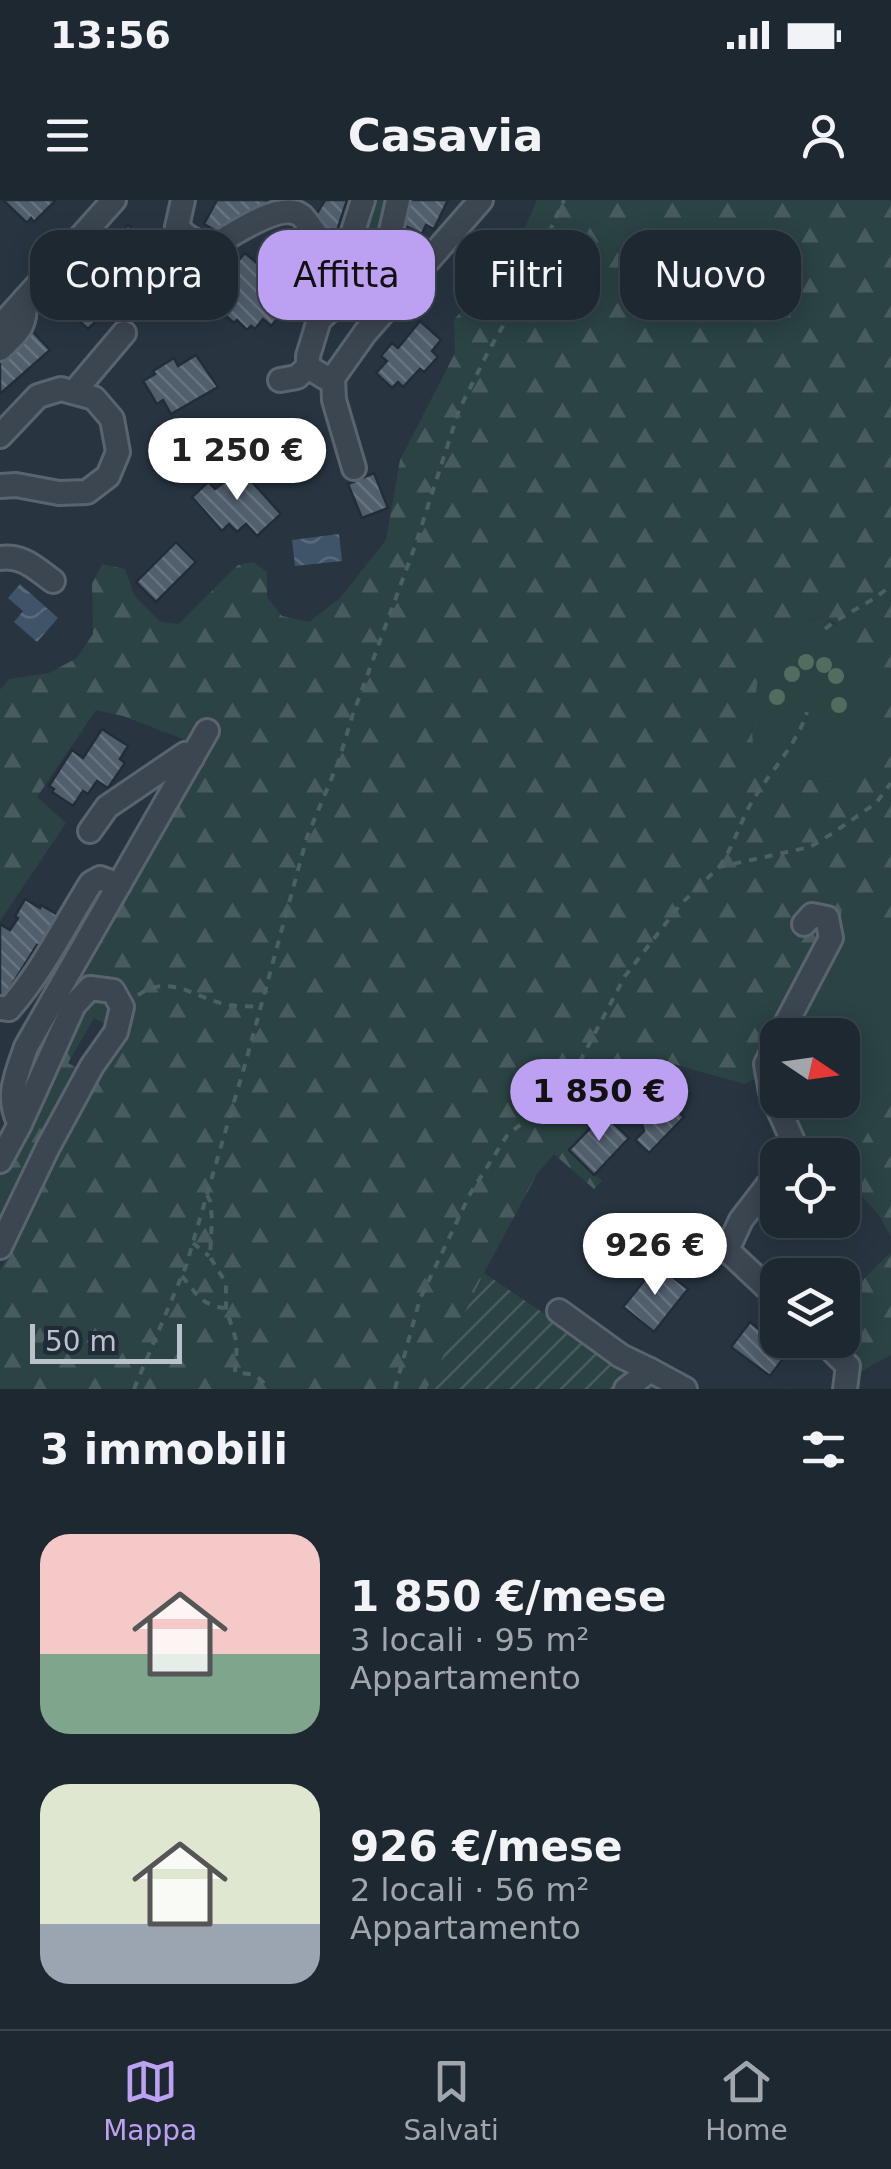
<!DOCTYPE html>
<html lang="it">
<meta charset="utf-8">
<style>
body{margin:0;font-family:"DejaVu Sans",sans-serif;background:#263039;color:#f1f3f6;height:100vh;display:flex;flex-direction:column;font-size:38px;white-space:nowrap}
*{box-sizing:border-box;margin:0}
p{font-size:32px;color:#a1a6ab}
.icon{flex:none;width:55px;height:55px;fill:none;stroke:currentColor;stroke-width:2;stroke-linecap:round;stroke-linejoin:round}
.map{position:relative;height:1189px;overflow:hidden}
.sheet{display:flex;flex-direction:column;background:#1e2831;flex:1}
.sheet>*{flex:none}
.hud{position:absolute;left:30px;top:30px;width:832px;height:90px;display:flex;gap:20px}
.needle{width:65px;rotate:103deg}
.controls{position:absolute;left:760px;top:818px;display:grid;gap:20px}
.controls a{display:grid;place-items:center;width:100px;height:100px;border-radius:20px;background:#1e2831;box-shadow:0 5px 25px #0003,0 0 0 2px #3c444d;font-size:50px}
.scale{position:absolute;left:30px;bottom:25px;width:152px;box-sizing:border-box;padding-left:10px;border:5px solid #b9c1cb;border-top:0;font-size:28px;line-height:35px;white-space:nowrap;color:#b9c1cb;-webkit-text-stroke:8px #212b37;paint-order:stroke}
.price{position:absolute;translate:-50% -85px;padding:0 22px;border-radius:35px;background:#fff;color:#222;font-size:32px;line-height:65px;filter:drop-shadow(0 2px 5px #0008)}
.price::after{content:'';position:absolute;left:50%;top:60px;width:30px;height:22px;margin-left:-15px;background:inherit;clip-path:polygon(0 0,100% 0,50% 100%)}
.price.current{background:#bca0f2;color:#111}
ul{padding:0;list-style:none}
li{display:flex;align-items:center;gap:30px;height:250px;padding:0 40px}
li span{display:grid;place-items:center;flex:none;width:280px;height:200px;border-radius:30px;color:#555}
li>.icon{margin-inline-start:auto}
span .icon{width:120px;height:120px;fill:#fffc;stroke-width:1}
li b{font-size:42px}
h2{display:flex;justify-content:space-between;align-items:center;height:120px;padding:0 40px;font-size:42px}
.pill{padding:0 35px;border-radius:30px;background:#1e2831;box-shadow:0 5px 25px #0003,0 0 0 2px #3c444d;font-size:35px;line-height:90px}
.pill.current{background:#bca0f2;color:#111}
.status{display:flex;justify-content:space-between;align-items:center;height:70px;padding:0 50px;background:#1e2831;direction:ltr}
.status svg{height:28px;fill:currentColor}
header{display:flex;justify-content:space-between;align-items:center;height:130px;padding:0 40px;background:#1e2831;font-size:45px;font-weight:600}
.dock{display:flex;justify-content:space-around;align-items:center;height:140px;border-top:2px solid #3c444d;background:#1e2831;font-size:28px;color:#a1a6ab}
.dock a{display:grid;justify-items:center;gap:5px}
.dock .current{color:#bca0f2}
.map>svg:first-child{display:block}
</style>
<div class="status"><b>13:56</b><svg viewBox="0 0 49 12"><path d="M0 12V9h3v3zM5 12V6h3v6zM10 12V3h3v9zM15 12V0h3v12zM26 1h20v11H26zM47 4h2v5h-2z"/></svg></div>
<header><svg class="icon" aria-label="menu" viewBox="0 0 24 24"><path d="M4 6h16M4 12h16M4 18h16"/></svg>Casavia<svg class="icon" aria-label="person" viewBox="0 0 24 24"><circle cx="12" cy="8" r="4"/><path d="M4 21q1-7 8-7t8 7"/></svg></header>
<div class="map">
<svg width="891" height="1189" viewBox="0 0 891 1189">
<defs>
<pattern id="forest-firs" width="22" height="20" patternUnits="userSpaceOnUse" patternTransform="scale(2.5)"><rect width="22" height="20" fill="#2b4343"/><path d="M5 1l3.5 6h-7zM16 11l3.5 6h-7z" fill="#485c5d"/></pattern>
<pattern id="garden-furrows" width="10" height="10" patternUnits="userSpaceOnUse" patternTransform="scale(2.5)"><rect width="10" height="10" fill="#2b4343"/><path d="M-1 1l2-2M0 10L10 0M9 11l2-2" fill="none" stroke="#485c5d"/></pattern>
<pattern id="water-waves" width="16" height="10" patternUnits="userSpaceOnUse" patternTransform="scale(2.5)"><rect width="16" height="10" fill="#3f5369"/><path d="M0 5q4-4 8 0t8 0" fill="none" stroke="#596a7d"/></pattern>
<pattern id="building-back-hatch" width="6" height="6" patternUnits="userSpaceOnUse" patternTransform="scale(2.5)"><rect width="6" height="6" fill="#515e6c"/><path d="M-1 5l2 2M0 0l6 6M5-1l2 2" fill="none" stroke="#687380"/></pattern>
</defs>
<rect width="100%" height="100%" fill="#283541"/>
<!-- grass -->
<g fill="#2b4343">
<path d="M371 0H393L376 53 353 81 332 65 345 59Z"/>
<path d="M820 417C848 427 874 459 881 488 885 506 882 527 882 545L861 560 847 578 833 582 802 579 764 559 753 547 752 526 758 478 790 431Z"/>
<path d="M842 709 891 729V893L843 975 842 955H824L796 925 784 900H842V835H791C818 790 834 761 842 709Z"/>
</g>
<!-- forest -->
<g fill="url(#forest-firs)" fill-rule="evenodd">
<path d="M537 0H891V729L842 710 837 742 822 783 771 871 744 884 656 859 569 950 602 981 594 989 554 954 537 974 484 1073 427 1189H0V1071L76 912 130 815 132 797 118 782 92 777 75 786 212 550 123 516 96 510 37 597 66 623 0 721V490L9 479 49 473 77 458 93 434 92 384 102 364 125 369 134 395 161 422 179 424 238 365 253 362 267 372V397L282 416 309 422 340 398 386 340 400 260 455 153 454 120 524 30ZM819 417 834 422 865 455 880 485 882 545 861 560 846 578 833 582 802 579 764 559 753 547 752 526 758 478 790 431Z"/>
<path d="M99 797 111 808 108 825 94 818 68 863 82 871 0 1030V975L29 924 89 799Z"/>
<path d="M891 893V1037L879 1015 843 975Z"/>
<path d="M891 1052V1155L860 1172 855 1153 834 1140H842L843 1099Z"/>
</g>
<!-- garden -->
<path fill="url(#garden-furrows)" d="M484 1073 573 1133 670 1189H427Z"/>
<!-- water -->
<g fill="url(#water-waves)">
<path d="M339 334 342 361 295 366 292 340Z"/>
<path d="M20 384 58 418 37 442 14 422 23 411 8 398Z"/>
</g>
<!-- building -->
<g fill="url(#building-back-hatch)" stroke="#232d38" stroke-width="2.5">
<path d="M3 0H56L34 22 31 18 27 23Z"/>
<path d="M217 0H268L264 5 223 35 204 24Z"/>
<path d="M320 0H347L334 40 314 18 324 2Z"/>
<path d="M406 0H448L434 29 426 25 422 34 401 24Z"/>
<path d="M128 25 152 47 149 50 159 59 136 84 131 80 127 84 97 57 106 47 102 43 115 30 119 34Z"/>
<path d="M280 48 297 64 294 67 304 76 298 82 300 85 296 90 300 93 271 126 263 119 255 129 251 126 247 130 237 120 234 123 220 111 224 107 221 104 235 89 223 78 245 53 259 65 271 52 273 54Z"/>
<path d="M88 87 109 107 88 129 67 110Z"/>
<path d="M420 121 441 140 432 151 438 157 424 172 420 169 403 187 398 182 392 188 376 173 387 161 381 156 392 143 398 148Z"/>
<path d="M32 131 50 150 0 194V160Z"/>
<path d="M196 155 218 187 171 214 163 200 157 204 143 181 155 174 153 171 174 158 178 166Z"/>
<path d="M234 262 281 314 257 336 246 324 237 332 229 324 222 331 192 297 208 282 215 289 224 282 219 276Z"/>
<path d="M374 273 388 308 362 318 348 284Z"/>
<path d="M176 342 196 362 156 402 136 382Z"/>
<path d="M102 529 128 546 120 559 125 563 108 588 97 581 88 594 83 591 73 606 52 592 54 589 49 586 72 550 83 558Z"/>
<path d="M25 699 40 708 41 705 63 718 44 749 37 745 3 799 0 798V724L10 730 18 718 15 716Z"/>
<path d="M670 904 684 917 649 953 635 940 644 931 641 921 643 915 653 911 660 913Z"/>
<path d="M604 914 629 938 594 975 569 950Z"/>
<path d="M657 1065 688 1089 654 1132 623 1107Z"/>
<path d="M750 1122 788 1152 770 1176 731 1147Z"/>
</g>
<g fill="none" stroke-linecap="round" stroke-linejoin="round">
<!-- minor casing -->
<g stroke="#5a646e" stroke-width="28">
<g id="minor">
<path d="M183 0 177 27C189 40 201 46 218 43 238 31 283 0 302 16 313 28 319 42 332 53L349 44 363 0"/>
<path d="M398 0 388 44 380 64 319 120 308 156V167L326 178H333L365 133 481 0"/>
<path d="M0 127 114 0"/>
<path d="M0 149C19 131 26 127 25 99"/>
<path d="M333 178 334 200 354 268"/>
<path d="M280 180 297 177 308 167"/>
<path d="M74 192 124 133"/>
<path d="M0 236 38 196 61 189 94 198 112 219 118 252 108 276 87 292 59 293 16 285 0 286"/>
<path d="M0 358C23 355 35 368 53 381"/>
<path d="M90 631 107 607 185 554 192 558"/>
<path d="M0 808 9 809C43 770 64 726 91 683L100 678 119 685"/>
<path d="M780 835 831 738 827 718 812 715 804 724"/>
<path d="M778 840 766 864 771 892 796 948 790 955"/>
<path d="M20 924C5 897 17 874 26 847L207 531"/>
<path d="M0 961 20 924 74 805 90 788 113 791 122 807 116 832 92 866 48 947 0 1047"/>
<path d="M778 972 741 1020 727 1050 778 1098"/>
<path d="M559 1111 621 1156 650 1170"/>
<path d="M822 1140 848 1166 845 1189"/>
<path d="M626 1189 650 1170 685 1189"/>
</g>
</g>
<!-- path -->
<g stroke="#4a6061" stroke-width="4" stroke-dasharray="8 8" stroke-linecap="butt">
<path d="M825 429C846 412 871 404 891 385"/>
<path d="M719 667C732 649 738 629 748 609 765 576 796 548 807 512"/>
<path d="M138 795C172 772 197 800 229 805 240 807 251 806 261 807"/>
<path d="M207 995 210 1001 212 1019 210 1057 226 1083V1108L237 1143 235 1172 255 1175 263 1182 261 1189"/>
<path d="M193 1043 209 1056"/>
<path d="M182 1076C196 1093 201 1105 224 1108"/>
<path d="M134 1189 186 1066 246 861 307 637 338 563 353 514 415 346 459 210 488 152 519 98 564 0"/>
<path d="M395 1189 420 1099 470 994 508 934 554 900 577 867 625 776 680 705 719 667 810 647 833 633 876 603 891 583"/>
</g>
<!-- minor -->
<use href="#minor" stroke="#3c4651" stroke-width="22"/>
</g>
<!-- trees -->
<g fill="#516d5f">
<circle cx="806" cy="462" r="8"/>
<circle cx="824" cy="465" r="8"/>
<circle cx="792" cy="474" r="8"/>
<circle cx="836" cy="476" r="8"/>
<circle cx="777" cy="497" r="8"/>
<circle cx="839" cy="505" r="8"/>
</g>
</svg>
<div class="controls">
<a><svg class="needle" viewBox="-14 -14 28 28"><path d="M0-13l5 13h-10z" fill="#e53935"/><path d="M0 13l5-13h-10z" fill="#a1a6ab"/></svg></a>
<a><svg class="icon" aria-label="locate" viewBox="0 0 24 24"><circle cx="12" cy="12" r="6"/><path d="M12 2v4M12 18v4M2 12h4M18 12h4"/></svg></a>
<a><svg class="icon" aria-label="layers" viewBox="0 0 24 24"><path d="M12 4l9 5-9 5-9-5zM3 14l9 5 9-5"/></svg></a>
</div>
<div class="scale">50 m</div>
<b class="price" style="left:237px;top:303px">1 250 €</b>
<b class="price current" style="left:599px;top:944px">1 850 €</b>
<b class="price" style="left:655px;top:1098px">926 €</b>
<div class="hud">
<a class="pill">Compra</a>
<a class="pill current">Affitta</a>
<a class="pill">Filtri</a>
<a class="pill">Nuovo</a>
</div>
</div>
<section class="sheet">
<h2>3 immobili<svg class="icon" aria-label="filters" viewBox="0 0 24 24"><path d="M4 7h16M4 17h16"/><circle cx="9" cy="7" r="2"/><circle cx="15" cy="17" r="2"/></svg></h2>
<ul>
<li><span style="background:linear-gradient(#f6c9c9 60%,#7fa58c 0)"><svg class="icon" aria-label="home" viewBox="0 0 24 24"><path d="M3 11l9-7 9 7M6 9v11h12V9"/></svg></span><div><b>1 850 €/mese</b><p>3 locali · 95 m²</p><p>Appartamento</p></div></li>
<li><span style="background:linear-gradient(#dfe7d0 70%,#9aa5b1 0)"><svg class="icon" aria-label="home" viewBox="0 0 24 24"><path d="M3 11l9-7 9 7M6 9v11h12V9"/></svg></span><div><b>926 €/mese</b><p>2 locali · 56 m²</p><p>Appartamento</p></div></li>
</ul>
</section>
<nav class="dock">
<a class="current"><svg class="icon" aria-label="map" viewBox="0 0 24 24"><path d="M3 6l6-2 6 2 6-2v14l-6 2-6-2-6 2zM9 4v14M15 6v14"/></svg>Mappa</a>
<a><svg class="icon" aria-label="saved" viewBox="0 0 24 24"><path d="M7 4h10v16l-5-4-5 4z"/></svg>Salvati</a>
<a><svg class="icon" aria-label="home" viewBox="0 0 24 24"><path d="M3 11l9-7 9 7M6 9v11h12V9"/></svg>Home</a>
</nav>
